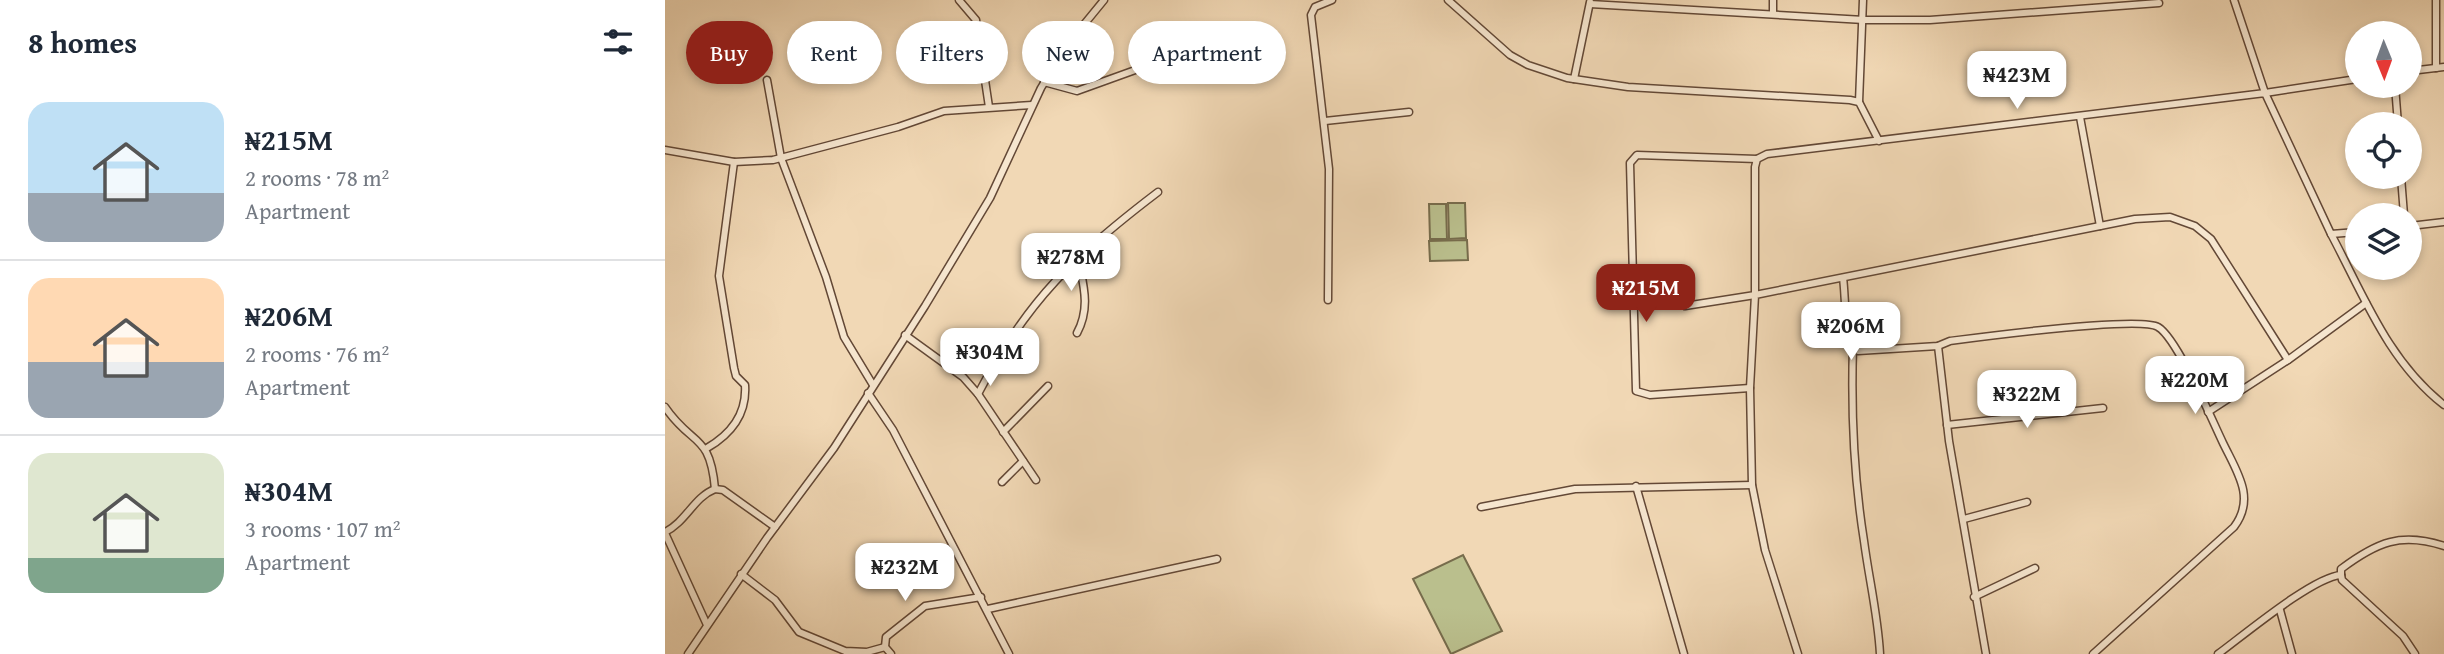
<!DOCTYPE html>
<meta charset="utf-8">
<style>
body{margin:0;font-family:"Gentium Book Plus",serif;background:#f2f2f3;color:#1f2937;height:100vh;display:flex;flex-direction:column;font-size:26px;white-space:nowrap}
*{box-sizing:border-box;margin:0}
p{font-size:23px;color:#747a83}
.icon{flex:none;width:38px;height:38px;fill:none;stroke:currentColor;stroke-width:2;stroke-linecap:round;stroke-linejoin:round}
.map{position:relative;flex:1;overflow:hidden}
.details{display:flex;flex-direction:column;background:#fff;width:665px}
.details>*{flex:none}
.hud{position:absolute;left:21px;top:21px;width:665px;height:63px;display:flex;gap:14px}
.needle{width:46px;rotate:179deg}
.controls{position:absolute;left:1680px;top:21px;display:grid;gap:14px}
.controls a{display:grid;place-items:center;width:77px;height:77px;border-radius:50%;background:#fff;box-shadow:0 4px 10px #0003;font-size:35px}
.price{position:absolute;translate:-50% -60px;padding:0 16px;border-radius:14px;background:#fff;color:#222;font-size:23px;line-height:46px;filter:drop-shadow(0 2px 4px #0008)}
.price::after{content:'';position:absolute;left:50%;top:42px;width:21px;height:16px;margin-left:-10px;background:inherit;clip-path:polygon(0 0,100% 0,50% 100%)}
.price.current{background:#8f2418;color:#fff}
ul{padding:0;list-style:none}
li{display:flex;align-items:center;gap:21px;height:175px;padding:0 28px}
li+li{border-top:2px solid #e0e1e3}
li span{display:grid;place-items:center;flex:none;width:196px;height:140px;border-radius:21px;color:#555}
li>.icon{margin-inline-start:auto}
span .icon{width:84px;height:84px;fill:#fffc;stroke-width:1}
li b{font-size:30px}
h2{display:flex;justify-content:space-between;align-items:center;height:84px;padding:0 28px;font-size:30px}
.pill{padding:0 24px;border-radius:32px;background:#fff;box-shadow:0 4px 10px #0003;font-size:24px;line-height:63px}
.pill.current{background:#8f2418;color:#fff}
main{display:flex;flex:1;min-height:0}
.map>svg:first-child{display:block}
</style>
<main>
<section class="details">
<h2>8 homes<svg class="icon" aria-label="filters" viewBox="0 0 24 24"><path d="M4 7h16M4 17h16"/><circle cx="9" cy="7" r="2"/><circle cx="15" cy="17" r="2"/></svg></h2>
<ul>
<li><span style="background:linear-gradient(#bfe0f5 65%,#9aa5b1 0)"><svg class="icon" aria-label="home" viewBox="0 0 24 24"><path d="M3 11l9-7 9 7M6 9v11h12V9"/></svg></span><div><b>₦215M</b><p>2 rooms · 78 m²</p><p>Apartment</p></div></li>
<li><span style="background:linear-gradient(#ffd9b3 60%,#9aa5b1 0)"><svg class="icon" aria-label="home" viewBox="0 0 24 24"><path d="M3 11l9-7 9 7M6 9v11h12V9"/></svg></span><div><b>₦206M</b><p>2 rooms · 76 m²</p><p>Apartment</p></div></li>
<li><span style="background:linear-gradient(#dfe7d0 75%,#7fa58c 0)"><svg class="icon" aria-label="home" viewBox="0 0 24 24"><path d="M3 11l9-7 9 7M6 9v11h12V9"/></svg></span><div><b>₦304M</b><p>3 rooms · 107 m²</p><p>Apartment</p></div></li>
</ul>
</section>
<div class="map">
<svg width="1779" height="654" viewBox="0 0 1779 654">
<rect width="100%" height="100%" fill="#f1d8b5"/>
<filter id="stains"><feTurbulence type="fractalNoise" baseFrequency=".00286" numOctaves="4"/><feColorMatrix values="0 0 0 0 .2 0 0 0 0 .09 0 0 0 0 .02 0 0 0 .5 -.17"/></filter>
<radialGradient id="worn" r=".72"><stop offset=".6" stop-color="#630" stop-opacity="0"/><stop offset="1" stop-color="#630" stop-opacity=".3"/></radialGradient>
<!-- green -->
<g fill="#babf8d" stroke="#776c4c" stroke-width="2">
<path d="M783 203H800L801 238 784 239Z"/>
<path d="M764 204H781L782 239H765Z"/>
<path d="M802 240 803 260 765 261 764 241Z"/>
<path d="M798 555 837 631 786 654 748 579Z"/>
</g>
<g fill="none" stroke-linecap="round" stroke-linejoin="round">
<!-- minor casing -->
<g stroke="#634836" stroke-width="9">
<g id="minor">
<path d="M294 0 311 20 324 107"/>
<path d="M783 0 845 55 863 65 902 78 963 87 1185 100 1194 102 1214 141"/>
<path d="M1569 0 1600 93 1692 79"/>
<path d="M925 4 1199 20H1265L1494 3"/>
<path d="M1108 14V0"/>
<path d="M1771 68V0"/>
<path d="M1745 71 1779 67"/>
<path d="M909 79 925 2"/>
<path d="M102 80 116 158 161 277 179 337 208 385"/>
<path d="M379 82 412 91 498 60"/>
<path d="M1730 86 1733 124"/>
<path d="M1194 102 1198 0"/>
<path d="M1415 117 1435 226"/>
<path d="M660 121 744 112"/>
<path d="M0 150 69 162 108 160 233 127 279 111 367 105"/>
<path d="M1736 177 1739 215"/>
<path d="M1745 226 1779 222"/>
<path d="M1692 232 1666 234C1699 296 1723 361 1779 405"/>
<path d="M1178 278C1181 298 1178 336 1193 351L1273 346 1285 341C1316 337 1475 316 1493 327 1512 338 1547 420 1558 443 1572 472 1591 498 1569 527L1428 654"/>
<path d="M663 300 664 169 646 15 650 7 667 0"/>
<path d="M1020 306 1090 295V167L1092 159 1102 154 1600 93 1666 234"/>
<path d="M412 333C426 307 418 284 413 257"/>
<path d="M240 335 298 377 313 394 371 480"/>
<path d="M1188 346C1186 410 1189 478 1199 541 1204 579 1213 616 1215 654"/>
<path d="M1273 346 1284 441 1321 654"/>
<path d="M1085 388 985 395 971 391 965 163 972 155 1092 159"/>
<path d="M203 393 228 430 344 654"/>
<path d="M313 394C362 300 410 255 493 192"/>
<path d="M0 407C27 447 45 432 50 489"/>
<path d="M1543 412 1623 360 1701 303"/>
<path d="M1282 425 1438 408"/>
<path d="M338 432 383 386"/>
<path d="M42 448C66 434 82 414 80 385L71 376 69 368 54 276 69 162"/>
<path d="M337 482 358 461"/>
<path d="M971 486 1019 654"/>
<path d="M816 507 910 489 1087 485"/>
<path d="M1299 519 1362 502"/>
<path d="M0 532C21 522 29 497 50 489L58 490 110 527"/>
<path d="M0 533 42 625"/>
<path d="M76 574 110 600 134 632 180 651 202 652 220 647"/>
<path d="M1676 575V569C1712 542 1736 532 1779 546"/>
<path d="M1676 575 1677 580 1738 636 1750 654"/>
<path d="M1309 597 1370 568"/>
<path d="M323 609 552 559"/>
<path d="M1615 610 1627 654"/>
<path d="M23 654 102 538 169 448 260 306 325 198 376 88 403 44 439 0"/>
<path d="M226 654 220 647 221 637 260 606 316 597"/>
<path d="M1133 654 1100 550 1087 485 1085 388 1090 295 1470 219 1505 217 1530 226 1546 239 1623 360"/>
<path d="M1553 654C1579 635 1648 577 1676 575"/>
</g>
</g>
<!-- minor -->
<use href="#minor" stroke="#f6e6cf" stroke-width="6"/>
</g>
<rect width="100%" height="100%" filter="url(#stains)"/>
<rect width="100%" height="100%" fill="url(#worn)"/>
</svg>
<div class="controls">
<a><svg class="needle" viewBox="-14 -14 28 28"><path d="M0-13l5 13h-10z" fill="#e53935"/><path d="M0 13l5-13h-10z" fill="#747a83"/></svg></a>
<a><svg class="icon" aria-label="locate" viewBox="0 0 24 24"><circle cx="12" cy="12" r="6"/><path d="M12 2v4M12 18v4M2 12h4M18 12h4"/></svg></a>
<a><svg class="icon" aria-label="layers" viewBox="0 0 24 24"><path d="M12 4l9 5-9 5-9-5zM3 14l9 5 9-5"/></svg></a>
</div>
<b class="price" style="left:1352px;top:111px">₦423M</b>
<b class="price" style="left:406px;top:293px">₦278M</b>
<b class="price current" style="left:981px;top:324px">₦215M</b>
<b class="price" style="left:1186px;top:362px">₦206M</b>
<b class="price" style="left:325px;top:388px">₦304M</b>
<b class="price" style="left:1530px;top:416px">₦220M</b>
<b class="price" style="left:1362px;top:430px">₦322M</b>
<b class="price" style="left:240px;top:603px">₦232M</b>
<div class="hud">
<a class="pill current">Buy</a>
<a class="pill">Rent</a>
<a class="pill">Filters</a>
<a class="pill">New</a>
<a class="pill">Apartment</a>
</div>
</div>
</main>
